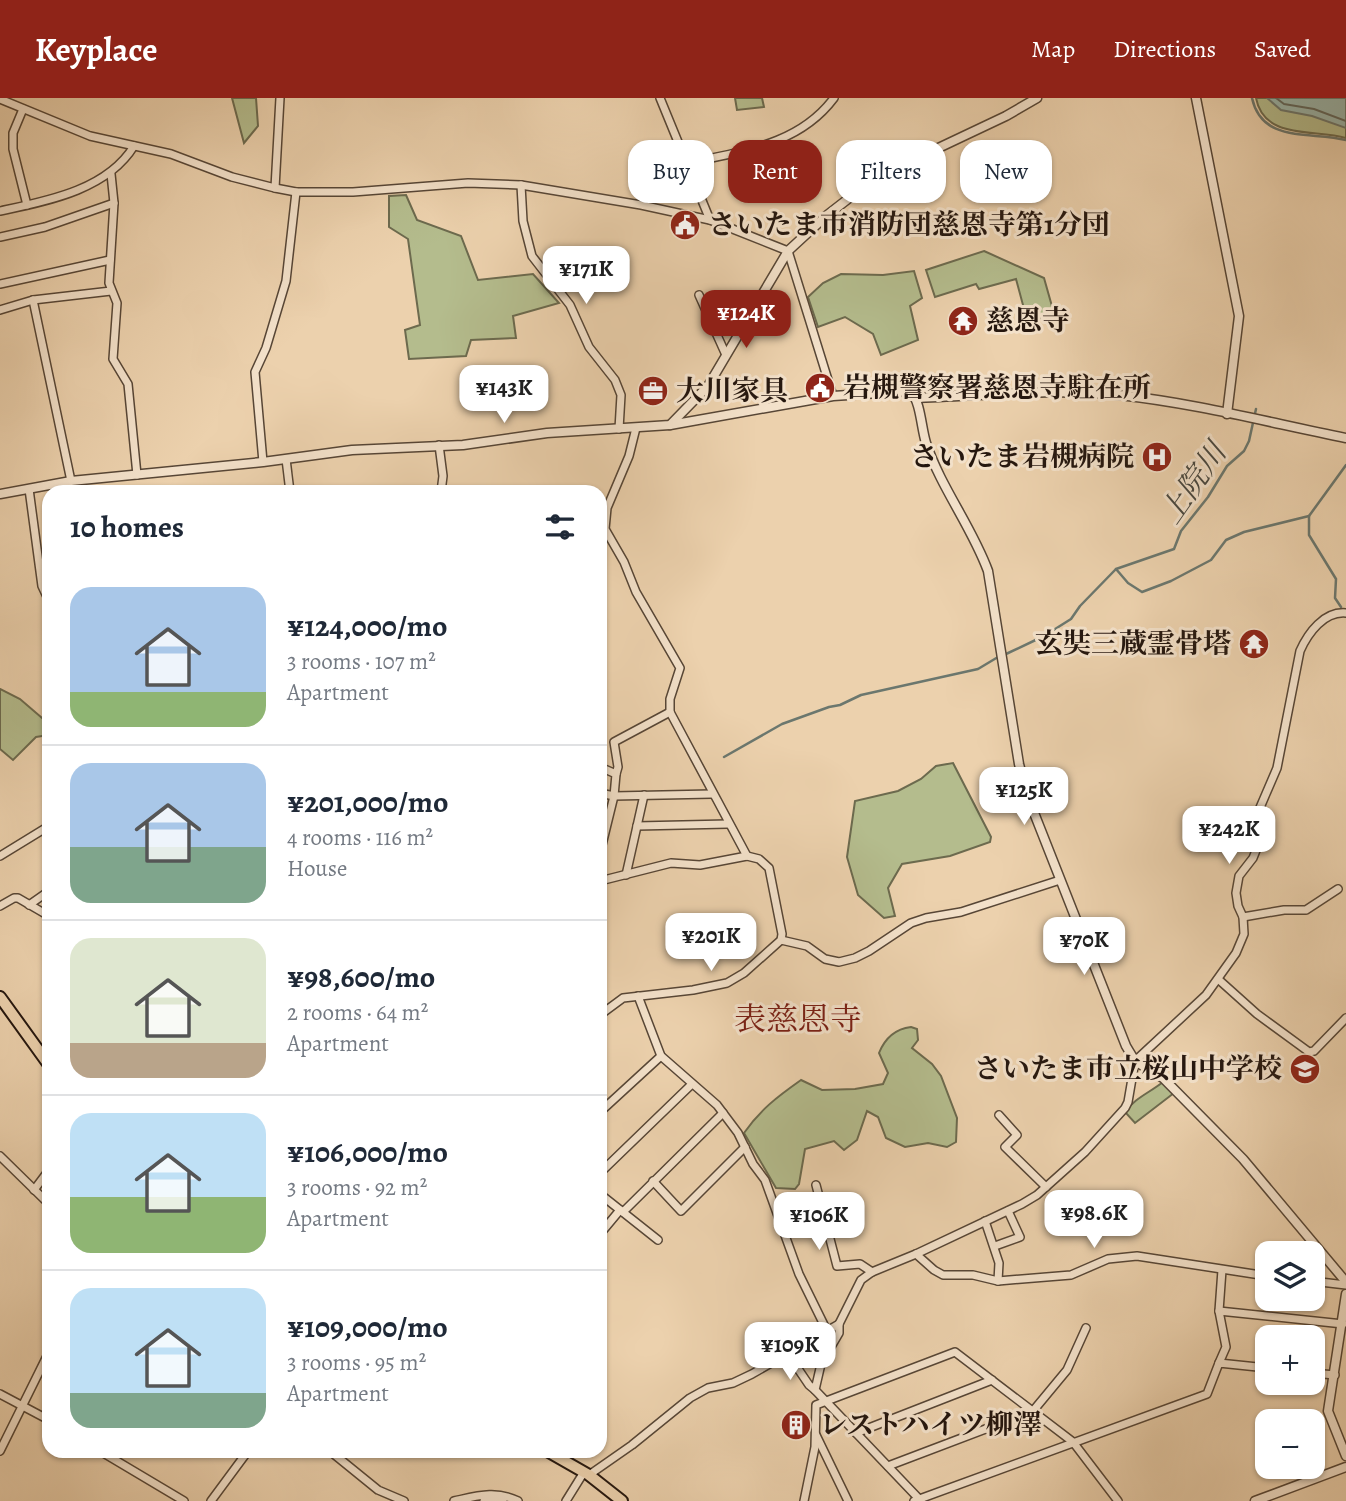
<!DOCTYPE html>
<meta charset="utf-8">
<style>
body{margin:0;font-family:Alegreya,"Noto Serif JP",serif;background:#f2f2f3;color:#1f2937;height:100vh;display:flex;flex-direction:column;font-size:26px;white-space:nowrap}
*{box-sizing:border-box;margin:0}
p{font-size:23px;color:#747a83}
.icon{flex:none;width:38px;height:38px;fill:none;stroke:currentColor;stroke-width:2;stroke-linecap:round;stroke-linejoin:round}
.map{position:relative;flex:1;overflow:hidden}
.panel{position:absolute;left:42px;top:387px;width:565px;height:973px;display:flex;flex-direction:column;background:#fff;border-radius:21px;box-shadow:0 2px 5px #0004}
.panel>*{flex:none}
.banner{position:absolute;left:628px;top:42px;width:612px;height:63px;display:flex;gap:14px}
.fabs{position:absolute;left:1255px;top:1143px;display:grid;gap:14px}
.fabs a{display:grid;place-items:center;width:70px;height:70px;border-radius:14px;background:#fff;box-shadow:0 2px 5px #0004;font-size:35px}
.price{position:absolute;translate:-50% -60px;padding:0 16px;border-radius:14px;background:#fff;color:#222;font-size:23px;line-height:46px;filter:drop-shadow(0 2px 4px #0008)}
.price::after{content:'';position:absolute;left:50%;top:42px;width:21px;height:16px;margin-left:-10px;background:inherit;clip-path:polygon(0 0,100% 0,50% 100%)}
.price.active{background:#8f2418;color:#fff}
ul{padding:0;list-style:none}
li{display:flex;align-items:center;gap:21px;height:175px;padding:0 28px}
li+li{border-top:2px solid #e0e1e3}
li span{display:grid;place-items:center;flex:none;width:196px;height:140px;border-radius:21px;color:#555}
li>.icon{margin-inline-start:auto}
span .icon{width:84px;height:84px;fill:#fffc;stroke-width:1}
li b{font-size:30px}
h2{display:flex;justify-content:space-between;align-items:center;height:84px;padding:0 28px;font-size:30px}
.pill{padding:0 24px;border-radius:21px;background:#fff;box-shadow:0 2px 5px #0004;font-size:24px;line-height:63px}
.pill.active{background:#8f2418;color:#fff}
header{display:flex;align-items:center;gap:42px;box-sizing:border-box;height:98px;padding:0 35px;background:#8f2418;color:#fff}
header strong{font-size:33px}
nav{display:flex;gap:38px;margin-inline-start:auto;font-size:24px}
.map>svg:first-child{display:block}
</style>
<header>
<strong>Keyplace</strong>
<nav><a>Map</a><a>Directions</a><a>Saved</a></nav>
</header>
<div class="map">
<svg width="1346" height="1403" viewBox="0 0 1346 1403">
<rect width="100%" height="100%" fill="#ecd1ad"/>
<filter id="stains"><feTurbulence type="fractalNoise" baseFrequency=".00286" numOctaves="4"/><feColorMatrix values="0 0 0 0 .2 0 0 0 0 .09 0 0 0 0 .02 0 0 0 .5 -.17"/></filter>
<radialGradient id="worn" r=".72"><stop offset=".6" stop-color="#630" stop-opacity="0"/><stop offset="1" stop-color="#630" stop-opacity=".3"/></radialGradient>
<!-- green -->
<g fill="#b4bc8d" stroke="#6c6a4e" stroke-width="2">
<path d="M232 0H256L258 28 244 45Z"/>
<path d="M735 0H762L764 9 737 12Z"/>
<path d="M1256 0H1346V40C1314 31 1264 42 1256 0Z"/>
<path d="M406 97 417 122 461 138 478 182 533 176 559 205 513 218 516 240 471 242 466 258 409 261 405 232 420 227 408 141 389 129V98Z"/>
<path d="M984 153 1044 180 1055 219 1027 222 1016 181 979 191 976 186 935 199 926 172Z"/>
<path d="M914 173 922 200 910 208 918 242 881 257 873 236 845 219 818 229 808 199 823 185 841 176 883 177Z"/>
<path d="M0 591 20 601 49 626V637L36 639 13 662 0 651Z"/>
<path d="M953 665 991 739 990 744 950 758 902 766 888 790 895 818 884 820 858 797 847 759 855 703 898 693 921 681 936 668Z"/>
<path d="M911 929 917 931 918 942 912 950 932 966 941 978 957 1020 956 1044 947 1049 928 1045 905 1049 886 1040 878 1019 867 1013 857 1042 844 1052 834 1043 805 1051 799 1086 795 1091 776 1090 744 1035C761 1011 777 999 801 982L822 992 855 991 883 986 888 975 879 955C885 940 895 931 911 929Z"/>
<path d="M1163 984 1174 995 1135 1025 1125 1014C1135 1000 1149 995 1163 984Z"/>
</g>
<!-- water -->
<path fill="#99b7ae" stroke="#6b776e" stroke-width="2" d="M1267 0H1346V30L1312 18 1281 12Z"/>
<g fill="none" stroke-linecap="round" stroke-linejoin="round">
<!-- shore -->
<path stroke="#5f675e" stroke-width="2" d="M1276 0 1284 6 1314 11 1346 23"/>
<!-- stream -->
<g stroke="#6b776e" stroke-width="2.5">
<path d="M1252 0C1262 46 1311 33 1346 42"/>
<path d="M1116 471 1128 485 1142 494 1171 483 1211 462 1226 442 1244 434 1309 418"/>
<path d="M1341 509 1335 500 1336 481 1309 437V418L1346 367"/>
<path d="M1006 556 1044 538 1071 521 1080 508 1116 471 1174 451 1181 433 1208 399 1227 368 1244 353 1249 343 1256 311"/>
<path d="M724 659 782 626 829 609 840 607 861 597 978 571 998 559"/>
</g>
<!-- minor casing -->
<g stroke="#574636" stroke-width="10">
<g id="minor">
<path d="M660 0 710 122"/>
<path d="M0 1 90 38 171 56 232 79 275 90 296 94H353L468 85 521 87 641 107 710 122 788 153 833 298"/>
<path d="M23 11 13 35V51L27 107"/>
<path d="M688 65C743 53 799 47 834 0"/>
<path d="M111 76 114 105 109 185 117 205 113 261 128 286 137 377"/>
<path d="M521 87 523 123 532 158 570 207 589 249 615 282 621 297 619 331"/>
<path d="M275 90 280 0"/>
<path d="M0 113C47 103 107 92 134 48"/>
<path d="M0 139 45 129 114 105"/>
<path d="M0 186 110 162"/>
<path d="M699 197 726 257"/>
<path d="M33 202 71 383"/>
<path d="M0 212 33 202 111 193"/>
<path d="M636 330 629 358 607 410 605 431 624 464 636 494 680 570 670 601V614L747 758"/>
<path d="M439 347 443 378 441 394"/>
<path d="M286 361 290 394"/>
<path d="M263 364 255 274 266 250 286 183 296 94"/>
<path d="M29 391 42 488 49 503"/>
<path d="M600 669 616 676 614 698 600 755"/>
<path d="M616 676 618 669 614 644 670 614"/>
<path d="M600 695 614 698 712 696"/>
<path d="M637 728 728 726"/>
<path d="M0 758 49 728"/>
<path d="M626 777 644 697"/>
<path d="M600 783 671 765 700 767 747 758 759 761 769 770 782 836 781 842 744 875 727 885 693 892 623 900 600 917"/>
<path d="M29 807 49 793"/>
<path d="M0 808 14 800H18L49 818"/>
<path d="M1243 819 1284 812H1306L1338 791"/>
<path d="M781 842 807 848 825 861 839 864 855 860 869 853 911 825 926 820 961 814 1060 782"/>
<path d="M1218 881 1257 916 1309 954 1314 953 1346 920"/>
<path d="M638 898 661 958 717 1007 738 1035 753 1066 765 1082 799 1176 827 1233"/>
<path d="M600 1014 661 958"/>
<path d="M999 1017 1017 1037 1005 1049 1046 1089"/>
<path d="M0 1058 49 1106"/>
<path d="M600 1075 692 986"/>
<path d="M653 1083 681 1113 745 1049"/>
<path d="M816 1087 837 1168 860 1166 872 1174"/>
<path d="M34 1092 49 1072"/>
<path d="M600 1096 658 1142"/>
<path d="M623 1114 723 1015"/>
<path d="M985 1123 999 1165 998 1183"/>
<path d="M600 1136 620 1112"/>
<path d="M995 1148 1020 1139 1008 1113"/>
<path d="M916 1156 934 1172 943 1177H973L998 1183 1071 1177 1108 1161 1137 1158 1267 1178"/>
<path d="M1312 1183 1346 1187"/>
<path d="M1219 1213 1343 1226"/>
<path d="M788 1256 809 1287 815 1292"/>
<path d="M1219 1265 1226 1249 1219 1213 1222 1172"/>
<path d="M1312 1275 1335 1277"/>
<path d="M0 1296 49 1322"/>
<path d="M856 1335 992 1282"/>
<path d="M816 1337 848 1403"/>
<path d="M0 1353 49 1254"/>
<path d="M100 1353 184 1403"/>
<path d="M330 1353 378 1392 404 1403"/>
<path d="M888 1368 1033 1313 1067 1272 1086 1230"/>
<path d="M589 1377 632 1347 690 1300 708 1290 733 1285 752 1276 839 1226"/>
<path d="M211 1403 248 1353"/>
<path d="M454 1403C477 1398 496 1392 518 1403"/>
<path d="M484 1403H503"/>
<path d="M566 1403 584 1374"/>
<path d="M804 1403 815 1349 816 1307 955 1254 1073 1344 1118 1403"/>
<path d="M914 1403 1207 1296 1219 1265 1267 1270"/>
<path d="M921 1403 815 1292 821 1266 839 1235V1226L861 1182 872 1174 916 1156 1022 1106 1037 1097 1085 1054 1125 1010 1128 1004 1135 963 1206 897 1236 855 1244 836 1243 819 1238 808 1236 795 1239 778 1253 760 1257 750 1253 726 1277 670 1300 553C1308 535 1324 513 1346 515"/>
</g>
</g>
<!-- tertiary casing -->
<g stroke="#574636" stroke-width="11">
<g id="tertiary">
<path d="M1196 0 1239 218 1227 316"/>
<path d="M915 300C982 298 1052 290 1119 297 1195 305 1271 325 1346 340"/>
<path d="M670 327 708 288 788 153 826 118 875 80 1006 18 1037 0"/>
<path d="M0 396 71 383 263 364 352 352 463 347 547 335 670 327 833 298 911 293C921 306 921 329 926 345 941 390 972 429 988 473L1019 666 1027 697 1126 948 1135 963 1163 980 1243 1061 1346 1184"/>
<path d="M1346 1196 1328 1313 1346 1358"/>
<path d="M1255 1403 1346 1369"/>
</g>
</g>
<!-- primary casing -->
<g stroke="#25170f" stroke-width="14">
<g id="primary">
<path d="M0 899 49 967"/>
<path d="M547 1353 589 1377 622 1403"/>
</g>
</g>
<!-- minor -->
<use href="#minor" stroke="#f3e1ca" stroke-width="7"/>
<!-- tertiary -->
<use href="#tertiary" stroke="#f3e1ca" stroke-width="8"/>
<!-- primary -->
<use href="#primary" stroke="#ecd1ad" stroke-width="10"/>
</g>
<!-- icons -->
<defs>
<g id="civic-disc" transform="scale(1.575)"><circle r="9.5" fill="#8f2418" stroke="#f3e1ca"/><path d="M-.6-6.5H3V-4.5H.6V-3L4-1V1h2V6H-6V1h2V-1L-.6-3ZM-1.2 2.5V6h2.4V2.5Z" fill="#fff"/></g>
<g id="temple-disc" transform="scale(1.575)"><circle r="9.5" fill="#8f2418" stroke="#f3e1ca"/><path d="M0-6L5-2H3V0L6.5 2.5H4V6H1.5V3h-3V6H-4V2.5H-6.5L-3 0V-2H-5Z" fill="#fff"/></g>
<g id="office-disc" transform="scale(1.575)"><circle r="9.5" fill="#8f2418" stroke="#f3e1ca"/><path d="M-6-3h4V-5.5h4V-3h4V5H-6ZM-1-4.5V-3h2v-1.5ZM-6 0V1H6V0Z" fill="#fff"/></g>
<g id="hospital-disc" transform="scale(1.575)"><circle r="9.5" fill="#8f2418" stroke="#f3e1ca"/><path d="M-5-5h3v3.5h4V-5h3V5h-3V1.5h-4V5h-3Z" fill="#fff"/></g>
<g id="school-disc" transform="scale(1.575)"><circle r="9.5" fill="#8f2418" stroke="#f3e1ca"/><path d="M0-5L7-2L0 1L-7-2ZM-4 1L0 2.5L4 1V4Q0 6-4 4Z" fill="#fff"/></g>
<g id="building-disc" transform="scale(1.575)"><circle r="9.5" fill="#8f2418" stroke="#f3e1ca"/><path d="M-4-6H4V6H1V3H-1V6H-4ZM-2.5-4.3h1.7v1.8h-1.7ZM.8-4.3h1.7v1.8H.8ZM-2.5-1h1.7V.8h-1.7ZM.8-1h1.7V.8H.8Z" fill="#fff"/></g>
</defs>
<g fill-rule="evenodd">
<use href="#civic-disc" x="685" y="127"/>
<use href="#temple-disc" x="963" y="223"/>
<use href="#civic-disc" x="820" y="290"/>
<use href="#office-disc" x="653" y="293"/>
<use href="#hospital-disc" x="1157" y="359"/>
<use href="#temple-disc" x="1254" y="546"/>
<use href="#school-disc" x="1305" y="971"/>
<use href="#building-disc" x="796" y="1327"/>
</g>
<g text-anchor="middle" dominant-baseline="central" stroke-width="6" stroke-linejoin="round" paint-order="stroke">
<!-- poi labels -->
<g font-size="28" font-weight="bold" fill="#25170f" stroke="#f3e1ca" text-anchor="start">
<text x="708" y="127">さいたま市消防団慈恩寺第1分団</text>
<text x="986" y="223">慈恩寺</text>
<text x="843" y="290">岩槻警察署慈恩寺駐在所</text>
<text x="676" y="293">大川家具</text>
<text x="1134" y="359" text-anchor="end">さいたま岩槻病院</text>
<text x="1231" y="546" text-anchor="end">玄奘三蔵霊骨塔</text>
<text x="1282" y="971" text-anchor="end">さいたま市立桜山中学校</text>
<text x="819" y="1327">レストハイツ柳澤</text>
</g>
<!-- water labels -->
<g font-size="30" font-style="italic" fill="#48473f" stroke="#f3e1ca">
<text transform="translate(1193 385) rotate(-55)">上院川</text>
</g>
<!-- quarter labels -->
<g font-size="32" fill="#7a1f14" stroke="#f3e1ca">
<text x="798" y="921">表慈恩寺</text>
</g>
</g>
<rect width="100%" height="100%" filter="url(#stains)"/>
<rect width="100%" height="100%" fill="url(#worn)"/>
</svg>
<div class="fabs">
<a><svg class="icon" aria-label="layers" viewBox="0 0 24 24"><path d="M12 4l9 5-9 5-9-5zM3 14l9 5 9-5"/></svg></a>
<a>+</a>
<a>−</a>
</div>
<b class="price" style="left:586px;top:208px">¥171K</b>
<b class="price active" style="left:746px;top:252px">¥124K</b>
<b class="price" style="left:504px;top:327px">¥143K</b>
<b class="price" style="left:1024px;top:729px">¥125K</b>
<b class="price" style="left:1229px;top:768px">¥242K</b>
<b class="price" style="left:711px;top:875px">¥201K</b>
<b class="price" style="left:1084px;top:879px">¥70K</b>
<b class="price" style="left:1094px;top:1152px">¥98.6K</b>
<b class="price" style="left:819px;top:1154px">¥106K</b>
<b class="price" style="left:790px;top:1284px">¥109K</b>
<div class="banner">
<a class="pill">Buy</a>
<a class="pill active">Rent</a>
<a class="pill">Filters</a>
<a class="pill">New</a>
</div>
<section class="panel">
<h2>10 homes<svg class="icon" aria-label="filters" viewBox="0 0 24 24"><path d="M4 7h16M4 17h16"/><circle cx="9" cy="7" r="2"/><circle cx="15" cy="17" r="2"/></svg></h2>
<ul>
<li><span style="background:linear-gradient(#a9c7e8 75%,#8fb573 0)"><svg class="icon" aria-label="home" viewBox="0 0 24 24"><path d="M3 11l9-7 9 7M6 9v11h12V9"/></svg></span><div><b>¥124,000/mo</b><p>3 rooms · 107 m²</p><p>Apartment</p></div></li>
<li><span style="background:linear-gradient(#a9c7e8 60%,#7fa58c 0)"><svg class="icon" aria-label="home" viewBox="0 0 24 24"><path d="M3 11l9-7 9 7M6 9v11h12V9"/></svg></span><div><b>¥201,000/mo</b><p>4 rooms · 116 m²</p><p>House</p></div></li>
<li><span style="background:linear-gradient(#dfe7d0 75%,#b9a48a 0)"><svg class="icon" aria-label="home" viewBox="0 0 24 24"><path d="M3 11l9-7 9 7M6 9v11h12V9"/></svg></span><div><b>¥98,600/mo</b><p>2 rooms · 64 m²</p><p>Apartment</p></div></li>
<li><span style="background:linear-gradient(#bfe0f5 60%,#8fb573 0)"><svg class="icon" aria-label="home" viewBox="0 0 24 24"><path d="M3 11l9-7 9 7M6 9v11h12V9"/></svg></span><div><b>¥106,000/mo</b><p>3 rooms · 92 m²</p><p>Apartment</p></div></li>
<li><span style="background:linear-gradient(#bfe0f5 75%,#7fa58c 0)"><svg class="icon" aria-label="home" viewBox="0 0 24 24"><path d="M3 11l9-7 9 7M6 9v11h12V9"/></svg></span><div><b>¥109,000/mo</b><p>3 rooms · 95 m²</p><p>Apartment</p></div></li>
</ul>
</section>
</div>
